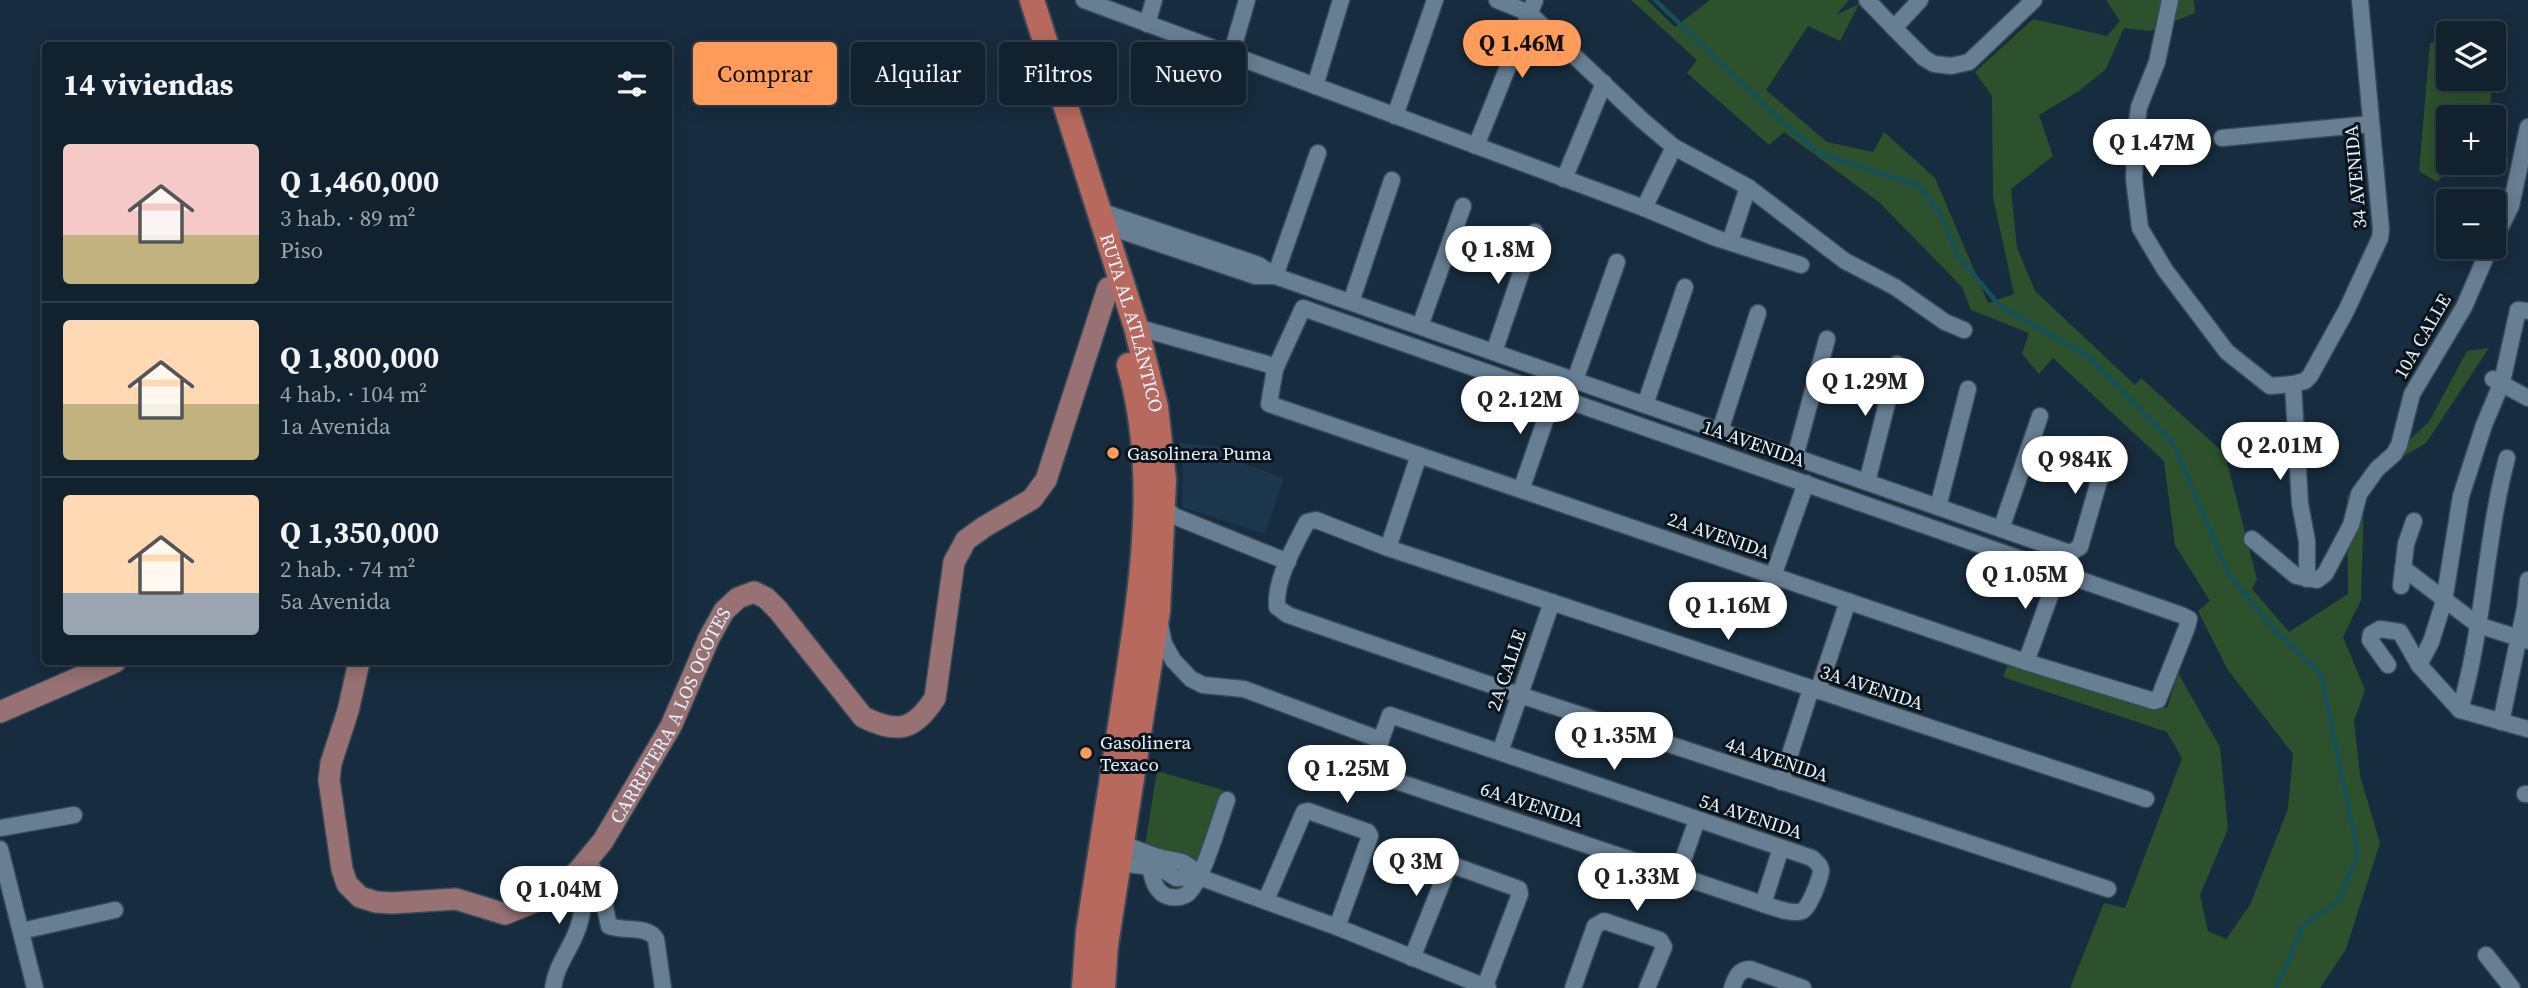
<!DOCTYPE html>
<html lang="es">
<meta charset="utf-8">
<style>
body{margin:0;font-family:"Source Serif 4",serif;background:#1a2936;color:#f1f3f6;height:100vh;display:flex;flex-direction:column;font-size:26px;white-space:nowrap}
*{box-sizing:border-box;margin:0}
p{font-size:23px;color:#9ca3aa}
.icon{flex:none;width:38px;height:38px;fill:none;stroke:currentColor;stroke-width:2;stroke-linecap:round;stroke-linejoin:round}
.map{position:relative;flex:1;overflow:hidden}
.sheet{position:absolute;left:42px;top:42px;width:630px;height:623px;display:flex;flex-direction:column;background:#11212e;border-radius:7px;box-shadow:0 4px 18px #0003,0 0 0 2px #303e4a}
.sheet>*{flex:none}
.top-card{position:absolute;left:693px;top:42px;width:665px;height:63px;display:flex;gap:14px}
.fabs{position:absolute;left:2436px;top:21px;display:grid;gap:14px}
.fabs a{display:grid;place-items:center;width:70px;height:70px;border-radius:7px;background:#11212e;box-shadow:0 4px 18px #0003,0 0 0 2px #303e4a;font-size:35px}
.price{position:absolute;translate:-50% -60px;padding:0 16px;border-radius:24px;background:#fff;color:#222;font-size:23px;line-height:46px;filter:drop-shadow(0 2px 4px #0008)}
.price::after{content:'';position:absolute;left:50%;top:42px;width:21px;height:16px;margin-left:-10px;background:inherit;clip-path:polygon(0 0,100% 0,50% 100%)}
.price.selected{background:#ff9b5b;color:#111}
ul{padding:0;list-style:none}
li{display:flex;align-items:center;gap:21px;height:175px;padding:0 21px}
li+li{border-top:2px solid #303e4a}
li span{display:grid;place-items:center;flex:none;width:196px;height:140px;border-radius:7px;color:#555}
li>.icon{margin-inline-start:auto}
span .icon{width:84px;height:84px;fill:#fffc;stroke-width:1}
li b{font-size:30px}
h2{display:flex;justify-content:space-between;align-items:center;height:84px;padding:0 21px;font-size:30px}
.tag{padding:0 24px;border-radius:7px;background:#11212e;box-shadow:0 4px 18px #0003,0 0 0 2px #303e4a;font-size:24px;line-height:63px}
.tag.selected{background:#ff9b5b;color:#111}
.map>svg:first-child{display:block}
</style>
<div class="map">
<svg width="2528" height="988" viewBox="0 0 2528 988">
<rect width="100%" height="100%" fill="#172c3e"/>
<!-- built -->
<path fill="#1b364d" d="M1179 443 1242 449 1245 464 1284 478 1265 534 1182 507 1183 470Z"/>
<!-- green -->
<g fill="#2e512d">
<path d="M1631 0H1647L1675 27 1710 0H1849L1836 15 1859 4 1840 41 1808 26 1766 90 1827 142 1873 152 1884 132 1935 178 1988 303 2014 294 1993 197 1992 96 1975 72 2033 19 2107 36 2120 21 2106 0H2194L2195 13 2150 31 2124 28 2106 69 2079 91 2039 115 2053 156 2011 189 2017 248 2035 291 2135 385 2141 378 2225 454 2257 579 2252 589 2289 632 2348 594 2347 496 2429 422 2467 351 2489 348 2426 443 2391 464 2364 501 2361 600 2343 637 2365 690 2354 721 2360 776 2380 843 2346 949 2320 988H2070L2104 903 2125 908 2182 758 2167 732 2003 677 2008 664 2167 708 2178 673 2220 747 2228 829 2200 895 2208 931 2226 939 2250 905 2288 809 2293 754 2228 670 2198 611 2210 601 2175 545 2164 461 2053 358 2039 374 2022 354 2029 333 1971 310 1962 287 1879 202 1784 132 1769 145 1687 73 1697 60Z"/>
<path d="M2448 40V79H2493L2489 117H2448V163H2457L2437 182 2419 171 2430 43Z"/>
<path d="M1157 771 1223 790 1193 875 1152 860 1145 846Z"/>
</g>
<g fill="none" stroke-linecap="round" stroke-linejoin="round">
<!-- stream -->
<path stroke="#16515a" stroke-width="4.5" d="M1655 0 1775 115 1818 153 1918 185 1940 213 1958 256 2000 306 2088 356 2173 443 2229 575 2274 629 2321 674 2358 854 2339 900 2303 926 2276 988"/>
<!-- minor casing -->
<g stroke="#384958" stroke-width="19">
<g id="minor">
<path d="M1084 0 1644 208 1716 238 1801 265"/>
<path d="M1497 0 1529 13 1642 120 1674 147 1748 187 1845 261 1895 287 1945 322 1964 330"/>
<path d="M1867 0 1894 28"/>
<path d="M1920 0 1894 28 1924 58 1934 64 1951 66 1969 62 2034 0"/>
<path d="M2170 0 2157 62 2139 107 2136 129 2134 179 2140 228 2165 270 2227 352 2270 386 2293 384 2305 381 2310 376 2346 311 2380 238 2381 229 2360 0"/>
<path d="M1147 24 1154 0"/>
<path d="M1231 55 1247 0"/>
<path d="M1315 86 1341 0"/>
<path d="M1395 116 1435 0"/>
<path d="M2222 138 2371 124"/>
<path d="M1476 146 1535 0"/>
<path d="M1564 179 1604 83"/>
<path d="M1644 208 1674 147"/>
<path d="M1100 211 1259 265 1275 276 2070 553 2080 547 2105 460"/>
<path d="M1104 225 1255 276H1275"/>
<path d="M2494 240 2511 206 2528 127"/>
<path d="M1730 242 1748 187"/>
<path d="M1275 276 1318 153"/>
<path d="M1351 302 1392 180"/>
<path d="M1303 308 2181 615 2189 619 2187 627 2158 700 2154 701 2026 662 1269 404 1275 369Z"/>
<path d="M1420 326 1463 206"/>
<path d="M1136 327 1267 364 1275 369"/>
<path d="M1494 352 1535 232"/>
<path d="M2493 379 2528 398"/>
<path d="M1575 380 1617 262"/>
<path d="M2293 384 2300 504 2307 541V579"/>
<path d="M1645 405 1685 287"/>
<path d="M1720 431 1758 313"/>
<path d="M1795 457 1827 339"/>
<path d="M1867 482 1897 364"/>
<path d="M1521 490 1554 395"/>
<path d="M1164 507 1174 516 1288 562"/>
<path d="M1938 507 1968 389"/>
<path d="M2001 529 2040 416"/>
<path d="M2252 539 2296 576 2317 580 2325 574 2351 525 2359 494 2377 469 2394 454 2399 445 2412 394 2464 307 2490 247"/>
<path d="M1388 548 1419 455"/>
<path d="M2403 568 2478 625 2528 641"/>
<path d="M1773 576 1806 483"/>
<path d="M2401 586 2406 544 2414 521"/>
<path d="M1160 624 1164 644 1173 660 1191 679 1203 685 1244 689 1381 740"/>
<path d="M2026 662 2059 571"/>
<path d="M2388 665 2370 640 2371 634 2380 629 2400 632 2419 665 2460 710 2528 729"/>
<path d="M2419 665 2431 642 2444 601 2461 496 2484 425 2502 382 2518 310 2528 311"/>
<path d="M1818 691 1848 601"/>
<path d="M2460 710C2484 627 2485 541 2507 458"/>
<path d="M1390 715 1812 858C1816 862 1821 865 1821 871 1820 879 1809 909 1802 911 1791 915 1774 907 1763 904L1369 772Z"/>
<path d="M2501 722 2525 608 2528 580"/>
<path d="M1500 752 1552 602"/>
<path d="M1781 782 1811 689"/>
<path d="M2525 794H2528"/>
<path d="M0 828 74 815"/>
<path d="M1123 844C1133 848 1144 852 1155 856 1176 863 1184 856 1199 877"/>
<path d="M0 849 35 988"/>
<path d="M588 859 600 884 609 926C625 932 647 925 656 939L663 988"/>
<path d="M1119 863 1160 868 1176 878 1199 877 1337 927 1488 988"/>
<path d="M1150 868C1153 881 1156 894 1170 897 1177 898 1186 897 1190 891 1204 876 1219 821 1227 800"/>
<path d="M1678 874 1697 820"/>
<path d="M2108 889 1520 695 1288 615 1277 607C1275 579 1294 547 1307 522L1316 520 1388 548 2146 799"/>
<path d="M1266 900 1304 812 1308 811 1368 832 1370 836 1337 927"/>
<path d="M1763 904 1781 848"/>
<path d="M21 931 115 910"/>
<path d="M2486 955 2512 988"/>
<path d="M1412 958 1448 868 1453 865 1458 867 1519 889 1520 894 1485 986"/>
<path d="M553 988C556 966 568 953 576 933 585 912 585 885 586 863"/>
<path d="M1573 988 1595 926 1604 921 1660 940 1664 947 1647 988"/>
<path d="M1732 988C1736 977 1738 970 1750 969L1803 988"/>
</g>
</g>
<!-- major casing -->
<g stroke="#384958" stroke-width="24">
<g id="major">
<path id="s1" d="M359 662 348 711 331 763 329 780 342 869 347 884 360 897 376 902 392 903 456 899 505 914 551 895 579 870 603 841 671 726 709 638 724 611 738 598 754 592 766 598 778 610 863 717C897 734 914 731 935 698L954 562 966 540 984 527 1032 499 1046 480 1108 288"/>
<path d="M0 712 115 662"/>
</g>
</g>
<!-- highway casing -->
<g stroke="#384958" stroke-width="28">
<g id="highway">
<path id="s2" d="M1032 0 1136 327 1156 407 1164 480 1158 611 1106 945 1103 988"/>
<path d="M1084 988 1088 932C1100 857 1111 782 1123 707 1140 594 1161 477 1129 365"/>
</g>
</g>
<!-- minor -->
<use href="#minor" stroke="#677e93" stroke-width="16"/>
<!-- major -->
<use href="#major" stroke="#977173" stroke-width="21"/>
<!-- highway -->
<use href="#highway" stroke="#b7695e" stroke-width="24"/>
</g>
<!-- markers -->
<g fill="#ff9b5b" stroke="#0b141b" stroke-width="2.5">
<circle cx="1113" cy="453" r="7"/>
<circle cx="1086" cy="753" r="7"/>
</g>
<g text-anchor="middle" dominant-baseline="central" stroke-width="6" stroke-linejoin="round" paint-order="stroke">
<!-- street labels -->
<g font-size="19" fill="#e5f2fd" stroke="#0b141b">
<text transform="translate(2355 177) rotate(-95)">34 AVENIDA</text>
<text stroke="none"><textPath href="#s2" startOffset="338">RUTA AL ATLÁNTICO</textPath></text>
<text transform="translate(2422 336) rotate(-60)">10A CALLE</text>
<text transform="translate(1754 443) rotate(19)">1A AVENIDA</text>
<text transform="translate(1719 535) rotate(19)">2A AVENIDA</text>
<text transform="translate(1506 670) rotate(-71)">2A CALLE</text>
<text transform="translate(1872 687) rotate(18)">3A AVENIDA</text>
<text stroke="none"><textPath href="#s1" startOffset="662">CARRETERA A LOS OCOTES</textPath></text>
<text transform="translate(1777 759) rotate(18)">4A AVENIDA</text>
<text transform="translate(1532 804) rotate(18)">6A AVENIDA</text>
<text transform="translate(1751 816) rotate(18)">5A AVENIDA</text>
</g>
<!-- poi labels -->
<g font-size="19" fill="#e5f2fd" stroke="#0b141b" text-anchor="start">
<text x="1127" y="453">Gasolinera Puma</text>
<text x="1100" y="742">Gasolinera<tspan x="1100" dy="22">Texaco</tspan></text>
</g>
</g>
</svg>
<div class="fabs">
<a><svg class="icon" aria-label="layers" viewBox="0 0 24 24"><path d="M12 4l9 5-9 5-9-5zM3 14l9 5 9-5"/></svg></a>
<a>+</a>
<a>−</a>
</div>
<b class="price selected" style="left:1522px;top:80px">Q 1.46M</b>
<b class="price" style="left:2152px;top:179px">Q 1.47M</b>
<b class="price" style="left:1498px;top:286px">Q 1.8M</b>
<b class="price" style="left:1865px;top:418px">Q 1.29M</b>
<b class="price" style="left:1520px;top:436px">Q 2.12M</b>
<b class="price" style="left:2280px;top:482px">Q 2.01M</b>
<b class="price" style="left:2075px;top:496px">Q 984K</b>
<b class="price" style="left:2025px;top:611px">Q 1.05M</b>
<b class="price" style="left:1728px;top:642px">Q 1.16M</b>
<b class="price" style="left:1614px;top:772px">Q 1.35M</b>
<b class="price" style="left:1347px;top:805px">Q 1.25M</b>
<b class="price" style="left:1416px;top:898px">Q 3M</b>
<b class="price" style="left:1637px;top:913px">Q 1.33M</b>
<b class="price" style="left:559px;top:926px">Q 1.04M</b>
<div class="top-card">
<a class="tag selected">Comprar</a>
<a class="tag">Alquilar</a>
<a class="tag">Filtros</a>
<a class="tag">Nuevo</a>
</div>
<section class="sheet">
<h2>14 viviendas<svg class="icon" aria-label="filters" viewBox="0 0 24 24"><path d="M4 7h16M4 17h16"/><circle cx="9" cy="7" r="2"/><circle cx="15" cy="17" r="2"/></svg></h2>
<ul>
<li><span style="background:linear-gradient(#f6c9c9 65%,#c2b280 0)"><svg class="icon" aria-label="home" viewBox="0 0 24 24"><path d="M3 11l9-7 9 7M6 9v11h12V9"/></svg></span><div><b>Q 1,460,000</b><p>3 hab. · 89 m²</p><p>Piso</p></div></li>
<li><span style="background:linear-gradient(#ffd9b3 60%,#c2b280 0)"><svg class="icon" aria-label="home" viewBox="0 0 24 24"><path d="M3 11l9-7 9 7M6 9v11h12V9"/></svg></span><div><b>Q 1,800,000</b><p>4 hab. · 104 m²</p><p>1a Avenida</p></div></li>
<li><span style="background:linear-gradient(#ffd9b3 70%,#9aa5b1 0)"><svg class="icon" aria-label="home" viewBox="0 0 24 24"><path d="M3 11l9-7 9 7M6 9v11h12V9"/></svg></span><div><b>Q 1,350,000</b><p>2 hab. · 74 m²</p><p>5a Avenida</p></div></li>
</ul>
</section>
</div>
